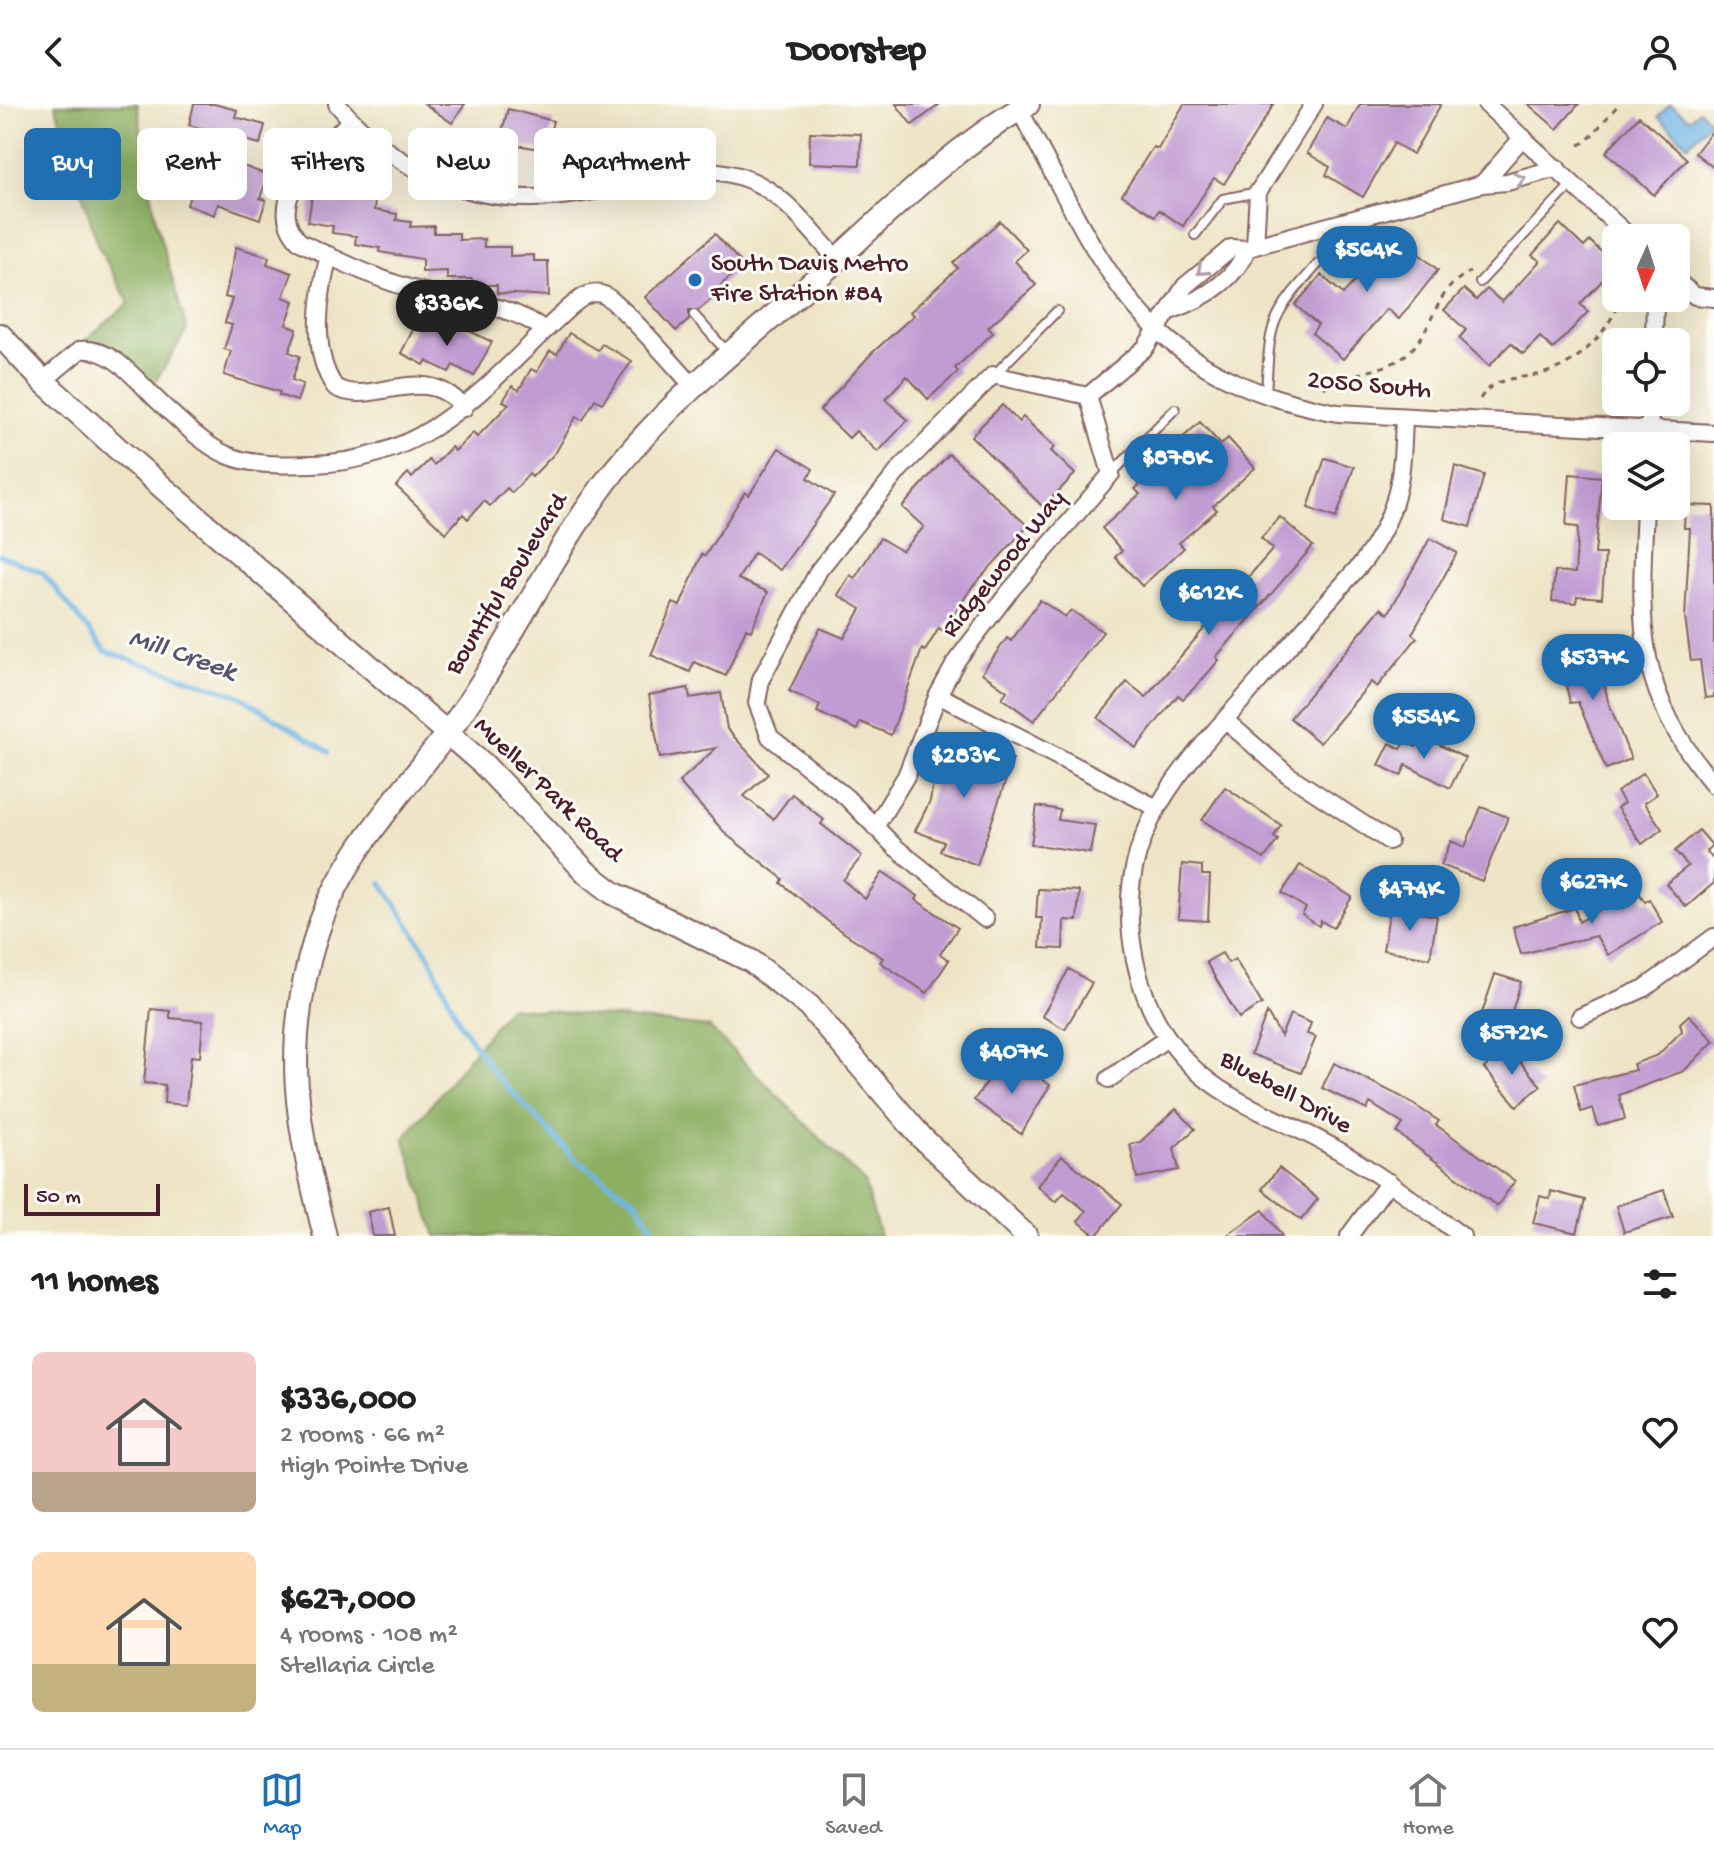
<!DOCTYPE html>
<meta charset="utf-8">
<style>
body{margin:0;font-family:"Gochi Hand",sans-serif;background:#f2f2f2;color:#222;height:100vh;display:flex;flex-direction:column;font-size:30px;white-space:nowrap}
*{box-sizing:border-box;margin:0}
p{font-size:26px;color:#767676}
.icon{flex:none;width:44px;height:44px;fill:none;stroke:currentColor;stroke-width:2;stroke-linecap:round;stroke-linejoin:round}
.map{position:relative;height:1132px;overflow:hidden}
.details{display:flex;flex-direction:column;background:#fff;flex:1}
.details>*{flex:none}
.banner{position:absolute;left:24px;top:24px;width:800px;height:72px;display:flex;gap:16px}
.needle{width:52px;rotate:183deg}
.fabs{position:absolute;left:1602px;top:120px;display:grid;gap:16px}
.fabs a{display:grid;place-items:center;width:88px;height:88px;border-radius:12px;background:#fff;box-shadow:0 8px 32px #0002;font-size:40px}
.scale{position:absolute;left:24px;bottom:20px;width:136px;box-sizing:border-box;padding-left:8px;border:4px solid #4a1f2b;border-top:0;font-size:22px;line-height:28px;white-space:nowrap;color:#4a1f2b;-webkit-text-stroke:6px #fdfcf7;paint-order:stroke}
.price{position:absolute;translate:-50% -68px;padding:0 18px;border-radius:28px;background:#1f6fb2;color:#fff;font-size:26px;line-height:52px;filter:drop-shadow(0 2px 4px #0008)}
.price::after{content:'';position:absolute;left:50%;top:48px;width:24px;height:18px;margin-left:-12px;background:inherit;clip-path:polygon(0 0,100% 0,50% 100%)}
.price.on{background:#222;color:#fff}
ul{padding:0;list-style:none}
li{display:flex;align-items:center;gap:24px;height:200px;padding:0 32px}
li span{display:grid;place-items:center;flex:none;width:224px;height:160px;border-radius:12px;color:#555}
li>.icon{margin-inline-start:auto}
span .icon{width:96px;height:96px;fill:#fffc;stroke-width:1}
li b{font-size:34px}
h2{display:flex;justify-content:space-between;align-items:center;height:96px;padding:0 32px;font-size:34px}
.chip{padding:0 28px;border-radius:12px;background:#fff;box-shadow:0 8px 32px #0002;font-size:28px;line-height:72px}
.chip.on{background:#1f6fb2;color:#fff}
header{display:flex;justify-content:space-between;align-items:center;height:104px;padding:0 32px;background:#fff;font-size:36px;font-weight:800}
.dock{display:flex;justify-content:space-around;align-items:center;height:112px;border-top:2px solid #e0e0e0;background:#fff;font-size:22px;color:#767676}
.dock a{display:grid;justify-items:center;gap:4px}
.dock .on{color:#1f6fb2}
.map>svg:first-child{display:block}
</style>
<header><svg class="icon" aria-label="back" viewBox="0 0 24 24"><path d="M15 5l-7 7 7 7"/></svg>Doorstep<svg class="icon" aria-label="person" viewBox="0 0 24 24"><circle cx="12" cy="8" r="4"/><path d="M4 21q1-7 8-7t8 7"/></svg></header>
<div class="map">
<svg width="1714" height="1132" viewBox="0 0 1714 1132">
<rect width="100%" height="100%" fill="#fdfcf7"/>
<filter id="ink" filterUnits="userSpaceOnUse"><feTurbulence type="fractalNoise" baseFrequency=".0125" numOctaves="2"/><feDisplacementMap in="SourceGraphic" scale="16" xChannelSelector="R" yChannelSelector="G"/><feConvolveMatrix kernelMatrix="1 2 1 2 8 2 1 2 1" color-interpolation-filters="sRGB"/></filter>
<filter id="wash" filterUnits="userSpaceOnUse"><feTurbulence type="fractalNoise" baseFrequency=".006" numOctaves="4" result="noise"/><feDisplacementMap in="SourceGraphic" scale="32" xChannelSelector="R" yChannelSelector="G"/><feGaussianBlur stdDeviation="1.8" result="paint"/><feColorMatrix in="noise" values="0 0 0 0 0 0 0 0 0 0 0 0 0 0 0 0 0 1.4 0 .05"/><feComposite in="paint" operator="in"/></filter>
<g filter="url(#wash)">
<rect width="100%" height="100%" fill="#eee4c5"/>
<!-- forest -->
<g fill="#8caf62" stroke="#6b6746" stroke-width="2">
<path d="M55 0H137L156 118 187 226 154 280 84 237 129 199 98 142Z"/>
<path d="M509 903 709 923 864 1078 880 1132H436L404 1035Z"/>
</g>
<!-- water -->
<path fill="#6fb5e5" stroke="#5c6a88" stroke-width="2" d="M1670 0 1690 15 1699 6 1711 17 1688 41 1658 13Z"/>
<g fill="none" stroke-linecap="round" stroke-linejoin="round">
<!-- stream -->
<g stroke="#6fb5e5" stroke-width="5">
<path d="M0 451 43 469 105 547 238 591 329 648"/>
<path d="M382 779 429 852 461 921 494 969 576 1056 637 1098 658 1132"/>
</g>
</g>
<g id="blocks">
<!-- building -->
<g fill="#c19cd3">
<path d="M194 0H214L237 6 235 13 265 21 260 40 189 21Z"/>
<path d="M425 0H465L452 19Z"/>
<path d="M896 0H940L912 21Z"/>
<path d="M1184 0H1274L1224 80 1214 74 1183 122 1159 106 1155 112 1122 91 1153 43 1158 45Z"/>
<path d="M1360 0H1441L1413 50 1394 39 1363 93 1326 71 1330 63 1307 49 1327 14 1347 25Z"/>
<path d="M1528 0H1579L1557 25Z"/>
<path d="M508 5 553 17 546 46 499 38Z"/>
<path d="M1639 12 1687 55 1654 91 1606 48Z"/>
<path d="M1714 25V64L1695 49Z"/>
<path d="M810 28 861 30 860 61 809 59Z"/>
<path d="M198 46 268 71 260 94 266 96 260 115 218 100 214 111 187 101 199 66 192 64Z"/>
<path d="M314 80 352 86 351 93 375 97 374 106 397 110 396 116 411 118 410 123 434 122V129H459V136L484 135V143H510V152L534 151V157H548L549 192 497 189V181H473L472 175H447V167L422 168V155L379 148 380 144 355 140 356 132 332 129 333 122 308 118Z"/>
<path d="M1000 117 1027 146 1015 157 1036 181 988 223 993 229 955 264 958 268 928 295 907 272 885 295 908 316 878 348 856 327 849 334 820 306 872 249 914 211 910 208 958 164 953 159Z"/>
<path d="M1560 120 1584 143 1590 137 1616 162 1580 200 1588 208 1553 245 1540 233 1523 250 1511 239 1489 262 1459 234 1466 226 1444 206 1464 185 1476 196 1487 185 1502 198 1540 157 1532 151Z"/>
<path d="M1379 127 1401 145 1406 139 1438 166 1399 215 1387 205 1343 255 1312 229 1318 221 1295 201 1321 171 1343 190 1362 169 1352 161Z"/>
<path d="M715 130 743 161 711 190 714 193 699 206H689V216L676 227 645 193Z"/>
<path d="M236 143 269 153 267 160 292 169 283 193 294 197 286 221 297 225 289 248 300 252 292 276 303 280 297 297 279 291 280 288 224 271 231 247 224 245 232 221 225 219 232 195 225 193Z"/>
<path d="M417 218 429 224 432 219 454 230 458 221 492 238 474 272 453 261 449 268 426 257 424 261 401 249Z"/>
<path d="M569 229 598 246 602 240 632 257 602 299 595 295 583 316 576 313 556 348 532 373 529 370 512 389 507 384 490 402 484 397 468 415 463 410 446 429 396 382 408 369 412 374 429 356 434 361 451 343 455 347 473 329 477 333 509 300 503 297 512 282 519 286 531 265 537 268 550 247 557 250Z"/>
<path d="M1002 301 1019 318 1023 313 1055 343 1051 347 1075 370 1043 403 971 332Z"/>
<path d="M1200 318 1221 341 1228 334 1255 364 1213 402 1217 406 1179 439 1184 444 1142 482 1115 453 1122 447 1102 424 1140 390 1135 385 1172 352 1168 347Z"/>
<path d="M779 344 813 365 808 374 834 391 780 466 754 449 738 475 768 488 751 527 746 524 726 572 694 558 690 568 651 551 673 499 680 502 702 450 705 452 745 388 749 391Z"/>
<path d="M949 350 1028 422 972 483 943 527 939 524 925 547 922 545 891 631 860 618 857 626 817 608 820 601 789 587 820 524 844 534 861 505 838 491 850 471 855 474 880 434 902 447 924 423 902 403Z"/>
<path d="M1325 354 1354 363 1336 414 1308 404Z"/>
<path d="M1455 362 1484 371 1470 423 1444 415Z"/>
<path d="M1570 370 1602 373 1595 450H1605L1602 494 1577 492 1576 499 1552 497 1555 467 1575 469 1578 423 1566 422Z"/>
<path d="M1685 401 1714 402V593L1705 594 1700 556 1691 557 1685 514 1690 424H1684Z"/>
<path d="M1280 413 1313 442 1216 553 1219 556 1201 577 1183 595 1178 591 1136 644 1098 614 1127 578 1146 593 1209 519 1201 513 1234 472 1242 480 1273 445 1261 434Z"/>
<path d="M1430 434 1457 449 1412 530 1417 534 1377 583 1371 578 1320 639 1290 614 1381 504 1388 510Z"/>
<path d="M1040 496 1065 513 1071 506 1103 528 1034 617 1002 594 1007 587 982 569 1007 534 1011 537Z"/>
<path d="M1579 541 1580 544 1596 541 1608 597 1631 655 1606 665 1578 598 1570 599 1562 563 1559 545Z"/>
<path d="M688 584 690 594 721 589 727 625 768 670 744 692 773 715 792 690 824 716 821 720 862 752 843 776 865 795 883 768 918 792 916 796 958 824 940 850 949 856 927 889 880 858 883 854 835 823 781 779 783 775 727 731 679 678 716 644 660 654 649 591Z"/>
<path d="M1422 632 1465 654 1450 684 1406 661 1401 672 1379 661 1390 639 1401 645 1405 638 1416 643Z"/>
<path d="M946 638 974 649 977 642 1013 655 977 761 940 747 944 738 915 727 930 697 933 680 930 679Z"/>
<path d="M1643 669 1657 690 1644 699 1662 725 1642 740 1617 704 1624 699 1617 688Z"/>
<path d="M1225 683 1281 721 1274 733 1278 736 1264 755 1202 716Z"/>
<path d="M1037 702 1060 706 1058 716 1095 721 1090 749 1031 740Z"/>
<path d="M1481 703 1508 713 1482 777 1441 761 1451 737 1465 743Z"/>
<path d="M1699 726 1712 741 1706 747 1714 756V779L1686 803 1666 780 1688 762 1675 747Z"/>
<path d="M1182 760 1202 762V771H1210L1208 817 1178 815Z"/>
<path d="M1300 761 1352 793 1333 824 1321 817 1319 822 1302 811 1306 804 1282 789Z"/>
<path d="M1636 784 1645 798 1649 795 1662 818 1608 851 1596 832 1521 850 1513 823 1575 804 1579 818Z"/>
<path d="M1038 785 1079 787 1077 817 1064 816 1063 845 1040 844 1042 814H1036Z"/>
<path d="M1390 804 1437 812 1430 854 1383 846Z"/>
<path d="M1222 849 1228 859 1235 855 1262 900 1239 914 1206 858Z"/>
<path d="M1069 865 1092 879 1065 925 1042 912Z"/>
<path d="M1495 870 1521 878 1506 926 1479 918Z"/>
<path d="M151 905 170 907V914L203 917 200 953 191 952 186 1001 164 999 165 981 144 979Z"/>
<path d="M1267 909 1281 932 1290 910 1311 919 1307 930 1316 933 1301 969 1251 950Z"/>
<path d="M1689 911 1714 937 1684 967 1619 991 1625 1015 1598 1022 1593 1004 1581 1008 1574 981 1635 966 1633 960 1658 951 1682 927 1680 919Z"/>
<path d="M1508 944 1541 982 1517 1002 1484 964Z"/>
<path d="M1002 957 1026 974 1031 968 1050 981 1021 1030 974 996Z"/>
<path d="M1334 959 1402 993 1439 1017 1436 1021 1515 1077 1497 1102 1397 1029 1403 1020 1370 999 1367 1006 1322 984Z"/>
<path d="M1176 1005 1195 1025 1174 1044 1179 1066 1137 1074 1130 1040 1140 1038Z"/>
<path d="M1062 1052 1122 1100 1096 1132 1078 1117 1086 1107 1064 1089 1056 1098 1037 1082Z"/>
<path d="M1279 1064 1318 1095 1301 1116 1262 1085Z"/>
<path d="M1664 1086 1673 1113 1624 1128 1616 1102Z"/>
<path d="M1551 1087 1585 1096 1577 1129 1533 1119 1540 1092 1550 1095Z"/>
<path d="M389 1103 395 1132H373L368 1108Z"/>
<path d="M1263 1106 1282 1132H1226Z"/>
</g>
</g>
</g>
<g filter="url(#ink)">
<use href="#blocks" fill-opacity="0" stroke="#836461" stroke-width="2"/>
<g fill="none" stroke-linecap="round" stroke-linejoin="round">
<!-- lane casing -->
<g stroke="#836461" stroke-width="12">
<g id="lane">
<path d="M1195 131 1223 95 1258 88"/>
<path d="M1339 159 1361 130V113"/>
<path d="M1480 178 1572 80"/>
<path d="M694 211 727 248"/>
<path d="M994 271 1057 207"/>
<path d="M1266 291C1270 218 1268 215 1318 160"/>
<path d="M1111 370 1175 305"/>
</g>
</g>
<!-- street casing -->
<g stroke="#836461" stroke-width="20">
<g id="street">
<path d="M337 0C391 64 469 101 553 93 600 89 646 75 692 67 767 64 791 105 837 155"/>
<path d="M1486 0 1631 134"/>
<path d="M1019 5C1105 165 1139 273 1338 309L1714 329"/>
<path d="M351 16C323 46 259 96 300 138 335 155 372 173 409 184 454 197 507 198 545 226"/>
<path d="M1482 80 1523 33"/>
<path d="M1255 142 1482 80 1507 78 1557 64"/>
<path d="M329 151C319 190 310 248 335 283 372 305 423 255 464 304"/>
<path d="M1676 176 1695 192 1714 194"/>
<path d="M1170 207C1201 196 1235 177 1247 145L1255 142 1258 88 1314 0"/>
<path d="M1654 238 1655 194"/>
<path d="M43 277 80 246C113 243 136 276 158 297 219 354 229 363 314 360 434 356 488 277 570 203 580 195 590 185 604 191 622 200 677 265 694 283"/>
<path d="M1088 292 1145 244 1185 182 1231 144 1247 145"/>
<path d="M1404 313C1402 373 1400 408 1363 458 1325 500 1288 543 1251 586 1177 670 1110 734 1135 856 1144 900 1166 940 1200 970 1237 1002 1284 1016 1327 1040 1375 1066 1418 1100 1462 1132"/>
<path d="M1648 342 1651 298"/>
<path d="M1645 402C1640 521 1633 584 1714 681"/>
<path d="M938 591 1155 703"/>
<path d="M1225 616 1287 670 1389 737"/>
<path d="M875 723 906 672 938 591 957 556 1009 488 1111 370 1088 292"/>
<path d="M985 815 895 743 846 693 770 633 757 599 761 575 819 466 900 365 993 271 1088 292"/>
<path d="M1580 913 1645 884 1714 833"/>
<path d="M1109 975 1167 934"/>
<path d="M1349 1132 1389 1078"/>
</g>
</g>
<!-- secondary casing -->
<g stroke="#836461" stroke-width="26">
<g id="secondary">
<path d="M0 231 43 277 117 344 483 660 587 769 613 789 751 857 809 902 922 1034 1026 1132"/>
<path d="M325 1132C297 1021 281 945 316 832 343 744 412 682 463 607 516 529 556 442 614 367 670 297 742 240 809 181 878 119 947 47 1028 0"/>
</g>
</g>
<!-- path -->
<g stroke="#836461" stroke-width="3" stroke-dasharray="6 6" stroke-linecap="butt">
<path d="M1579 41 1586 38 1619 0"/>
<path d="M1324 284C1350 265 1386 271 1410 247 1436 222 1434 185 1470 168"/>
<path d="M1480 295C1495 270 1523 276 1548 268 1584 256 1607 227 1622 194"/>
</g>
<!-- lane -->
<use href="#lane" stroke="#fff" stroke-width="8"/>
<!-- street -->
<use href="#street" stroke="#fff" stroke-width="16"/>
<!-- secondary -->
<use href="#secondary" stroke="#fff" stroke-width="22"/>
</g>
<!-- one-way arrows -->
<defs><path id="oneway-chevron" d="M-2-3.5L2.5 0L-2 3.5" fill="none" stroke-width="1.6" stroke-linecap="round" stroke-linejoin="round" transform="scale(2)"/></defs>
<g stroke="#ae9aa0">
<use href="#oneway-chevron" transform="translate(1520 75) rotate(-16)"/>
<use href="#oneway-chevron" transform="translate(1202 166) rotate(139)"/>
</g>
</g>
<!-- markers -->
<circle fill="#1f6fb2" stroke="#fdfcf7" stroke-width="3" cx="695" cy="176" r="8"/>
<g text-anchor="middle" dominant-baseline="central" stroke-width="6" stroke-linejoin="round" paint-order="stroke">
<!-- poi labels -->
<g font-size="26" fill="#4a1f2b" stroke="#fdfcf7" text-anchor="start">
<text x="711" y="161">South Davis Metro<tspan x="711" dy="30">Fire Station #84</tspan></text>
</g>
<!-- street labels -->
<g font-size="26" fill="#4a1f2b" stroke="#fdfcf7">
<text transform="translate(1369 283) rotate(5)">2050 South</text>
<text transform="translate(1005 461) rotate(-51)">Ridgewood Way</text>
<text transform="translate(508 481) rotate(-58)">Bountiful Boulevard</text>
<text transform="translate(547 687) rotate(44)">Mueller Park Road</text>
<text transform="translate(1285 990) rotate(29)">Bluebell Drive</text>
</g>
<!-- water labels -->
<g font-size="28" font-style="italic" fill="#57546c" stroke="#fdfcf7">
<text transform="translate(182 552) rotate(19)">Mill Creek</text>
</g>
</g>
</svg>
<div class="fabs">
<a><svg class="needle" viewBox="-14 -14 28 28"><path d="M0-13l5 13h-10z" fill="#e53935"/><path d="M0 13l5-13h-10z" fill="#767676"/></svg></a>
<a><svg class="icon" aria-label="locate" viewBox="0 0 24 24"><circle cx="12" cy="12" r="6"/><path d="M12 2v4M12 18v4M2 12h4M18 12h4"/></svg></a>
<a><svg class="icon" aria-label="layers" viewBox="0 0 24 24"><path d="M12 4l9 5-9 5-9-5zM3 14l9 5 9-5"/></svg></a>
</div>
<div class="scale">50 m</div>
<b class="price" style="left:1367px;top:190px">$564K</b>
<b class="price on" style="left:447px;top:244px">$336K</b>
<b class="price" style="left:1176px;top:398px">$878K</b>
<b class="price" style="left:1209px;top:533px">$612K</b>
<b class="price" style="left:1593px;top:598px">$537K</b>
<b class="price" style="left:1424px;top:657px">$554K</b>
<b class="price" style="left:964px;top:696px">$283K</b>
<b class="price" style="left:1592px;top:822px">$627K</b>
<b class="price" style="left:1410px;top:829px">$474K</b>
<b class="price" style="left:1512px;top:973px">$572K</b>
<b class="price" style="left:1012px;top:992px">$407K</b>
<div class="banner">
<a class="chip on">Buy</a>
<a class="chip">Rent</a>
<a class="chip">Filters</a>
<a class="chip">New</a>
<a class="chip">Apartment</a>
</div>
</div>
<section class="details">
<h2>11 homes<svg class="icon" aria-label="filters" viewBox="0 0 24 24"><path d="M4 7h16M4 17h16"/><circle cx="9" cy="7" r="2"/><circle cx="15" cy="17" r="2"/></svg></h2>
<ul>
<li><span style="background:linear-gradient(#f6c9c9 75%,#b9a48a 0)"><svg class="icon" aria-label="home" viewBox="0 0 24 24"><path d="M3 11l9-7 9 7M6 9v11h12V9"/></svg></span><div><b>$336,000</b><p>2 rooms · 66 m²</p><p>High Pointe Drive</p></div><svg class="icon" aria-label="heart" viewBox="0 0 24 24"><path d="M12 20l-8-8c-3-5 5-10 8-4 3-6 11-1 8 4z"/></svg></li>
<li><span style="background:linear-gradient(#ffd9b3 70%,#c2b280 0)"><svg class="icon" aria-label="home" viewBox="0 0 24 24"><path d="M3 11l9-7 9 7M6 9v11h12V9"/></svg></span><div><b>$627,000</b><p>4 rooms · 108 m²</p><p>Stellaria Circle</p></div><svg class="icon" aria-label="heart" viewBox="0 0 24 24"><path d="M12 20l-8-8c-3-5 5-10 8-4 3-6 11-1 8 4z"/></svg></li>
</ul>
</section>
<nav class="dock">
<a class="on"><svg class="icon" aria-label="map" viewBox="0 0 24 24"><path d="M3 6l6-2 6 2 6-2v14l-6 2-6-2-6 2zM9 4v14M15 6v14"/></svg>Map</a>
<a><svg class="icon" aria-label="saved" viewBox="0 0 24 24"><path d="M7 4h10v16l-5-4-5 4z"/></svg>Saved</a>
<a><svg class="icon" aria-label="home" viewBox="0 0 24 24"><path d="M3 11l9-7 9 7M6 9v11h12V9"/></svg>Home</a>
</nav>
